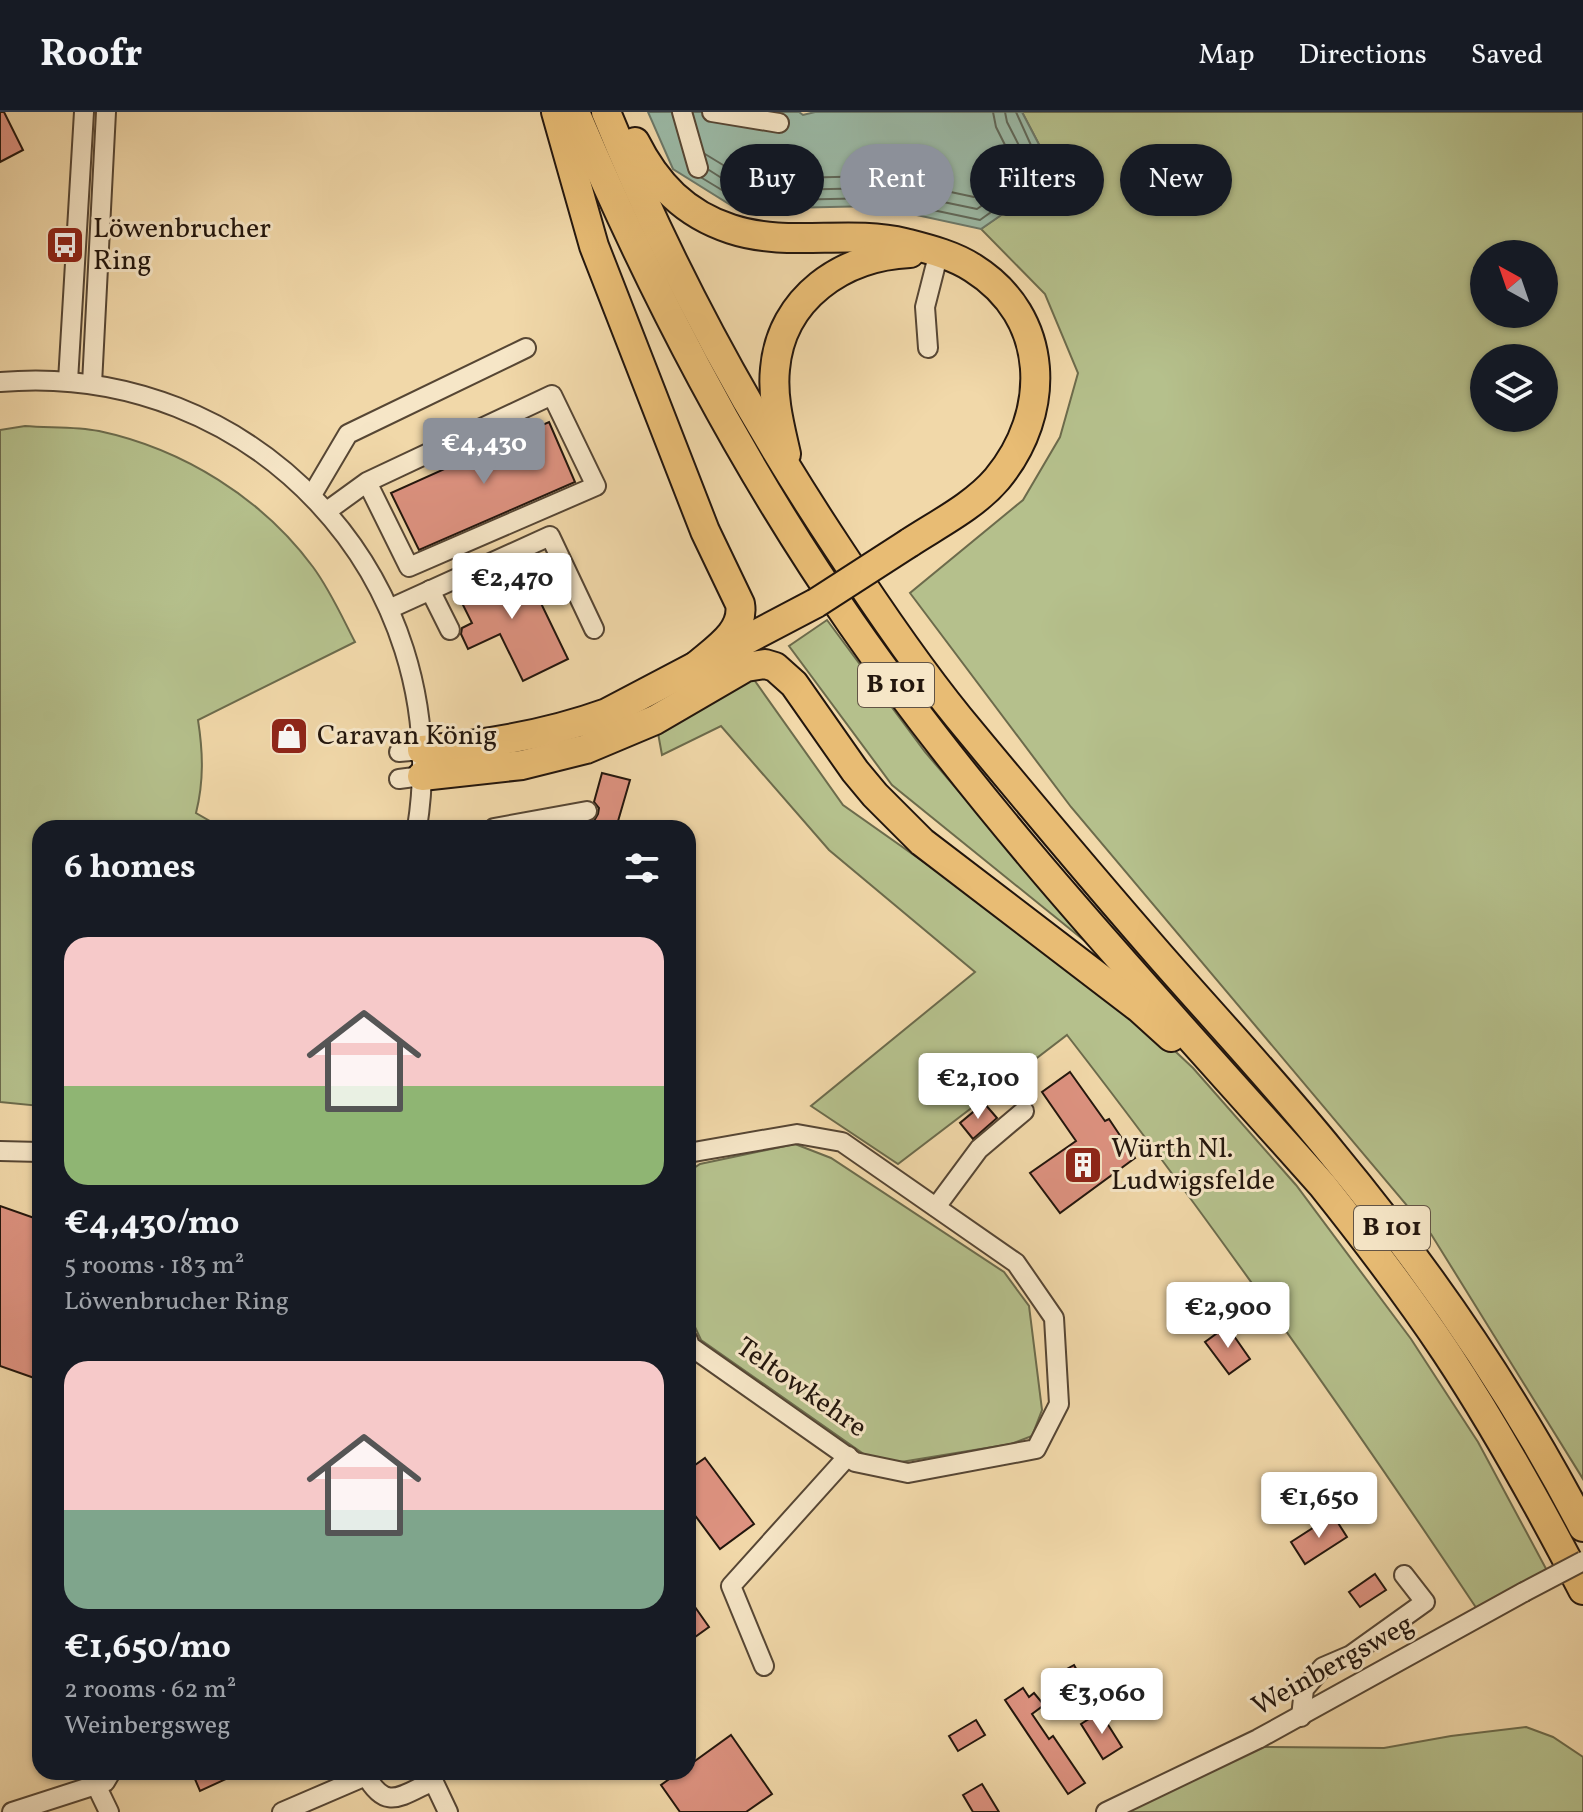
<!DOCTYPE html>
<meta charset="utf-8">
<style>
body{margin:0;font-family:Vollkorn,serif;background:#242831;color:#f1f3f6;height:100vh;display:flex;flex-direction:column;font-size:30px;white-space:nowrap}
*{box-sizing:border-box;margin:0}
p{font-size:26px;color:#9ea1a6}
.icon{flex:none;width:44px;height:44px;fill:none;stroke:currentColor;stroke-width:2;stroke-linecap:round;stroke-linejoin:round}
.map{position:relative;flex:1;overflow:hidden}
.panel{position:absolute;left:32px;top:708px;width:664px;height:960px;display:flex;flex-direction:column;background:#171b24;border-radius:24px;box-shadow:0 2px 6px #0004}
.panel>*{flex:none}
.top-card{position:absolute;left:720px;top:32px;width:742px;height:72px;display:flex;gap:16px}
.needle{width:52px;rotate:320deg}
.buttons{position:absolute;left:1470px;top:128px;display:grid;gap:16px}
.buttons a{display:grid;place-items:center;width:88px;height:88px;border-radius:50%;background:#171b24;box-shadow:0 2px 6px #0004;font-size:40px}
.price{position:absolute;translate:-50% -68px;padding:0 18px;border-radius:8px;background:#fff;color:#222;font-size:26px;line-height:52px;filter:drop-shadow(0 2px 4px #0008)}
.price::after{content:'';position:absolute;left:50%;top:48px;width:24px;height:18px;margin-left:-12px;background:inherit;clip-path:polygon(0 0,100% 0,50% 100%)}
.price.selected{background:#8c9099;color:#fff}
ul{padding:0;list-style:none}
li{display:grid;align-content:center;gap:16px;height:424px;padding:0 32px}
li span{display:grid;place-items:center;height:248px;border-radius:24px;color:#555}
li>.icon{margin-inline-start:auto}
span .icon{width:144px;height:144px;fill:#fffc;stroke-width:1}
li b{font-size:34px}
h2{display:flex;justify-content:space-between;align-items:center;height:96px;padding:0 32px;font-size:34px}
.tag{padding:0 28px;border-radius:36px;background:#171b24;box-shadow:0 2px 6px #0004;font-size:28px;line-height:72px}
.tag.selected{background:#8c9099;color:#fff}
header{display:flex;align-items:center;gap:48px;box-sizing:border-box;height:112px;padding:0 40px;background:#171b24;border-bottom:2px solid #363941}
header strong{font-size:38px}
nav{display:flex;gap:44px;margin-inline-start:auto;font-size:28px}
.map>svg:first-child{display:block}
</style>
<header>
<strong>Roofr</strong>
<nav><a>Map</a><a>Directions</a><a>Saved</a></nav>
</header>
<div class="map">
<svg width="1583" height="1700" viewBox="0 0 1583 1700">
<rect width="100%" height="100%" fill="#f1d8a9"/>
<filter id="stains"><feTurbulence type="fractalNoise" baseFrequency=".0025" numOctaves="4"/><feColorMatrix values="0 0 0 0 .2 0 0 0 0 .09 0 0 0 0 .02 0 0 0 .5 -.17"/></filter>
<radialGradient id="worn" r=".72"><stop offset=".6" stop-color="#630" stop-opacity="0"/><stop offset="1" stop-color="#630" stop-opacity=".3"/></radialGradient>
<!-- green -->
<g fill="#b5c08c" stroke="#6c6b4c" stroke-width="2" fill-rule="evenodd">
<path d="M1022 0H1583V1367L1431 1122 1071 695 910 481 1023 388 1060 325 1078 261 1045 182 981 117 1056 65ZM1484 142H1544V202H1484ZM1484 246H1544V306H1484Z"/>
<path d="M25 314C49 316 75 314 99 319 183 337 262 386 313 455 330 478 342 505 355 530L198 608C203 640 204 669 196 701L222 716H40V994L0 990V318Z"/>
<path d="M827 508 925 640 1091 834 892 673 789 534Z"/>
<path d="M750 562 843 693 1084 863 1142 908 1193 956 1296 1073 1411 1227 1478 1330 1551 1466 1481 1503C1349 1305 1213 1111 1067 923L898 1052 811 994 975 860 829 738 721 614 662 643 658 621Z"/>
<path d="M795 1032 831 1046 1004 1160 1029 1194 1042 1298 1032 1324 1011 1332 901 1350 868 1345 701 1228 688 1200V1060L700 1052Z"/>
<path d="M1526 1615 1553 1625 1583 1645V1700H1127L1261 1635 1384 1636 1451 1624Z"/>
</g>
<!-- water -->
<path fill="#9bbaa7" stroke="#6b7869" stroke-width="2" d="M648 0H799L803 3 815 0H1022L1056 65 981 117 875 94 737 97 673 57Z"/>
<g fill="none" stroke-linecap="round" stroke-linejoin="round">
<!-- shore -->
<g stroke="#5f685a" stroke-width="2">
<path d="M705 42 746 67 876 64 974 85 1016 55 996 15 993 0"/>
<path d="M709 58 742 79 876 76 977 97 1032 59 1007 10 1005 0"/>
<path d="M702 66 740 89 876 86 980 108 1044 62 1016 0"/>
</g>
</g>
<!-- building -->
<g fill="#dd9280" stroke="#23160d" stroke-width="2">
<path d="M0 0H4L23 38 0 50Z"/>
<path d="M549 310 575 370 419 438 391 381Z"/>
<path d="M521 450 568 547 523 569 500 522 468 537 461 522 462 516 472 511 457 481Z"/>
<path d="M602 661 630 668 616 716H587L588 711 594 709 598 702 599 696 594 690Z"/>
<path d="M1070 960 1105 1009 1109 1007 1135 1046 1060 1101 1030 1061 1076 1029 1042 980Z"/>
<path d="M984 991 997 1006 973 1027 960 1011Z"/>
<path d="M0 1094 40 1108V1268L0 1254Z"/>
<path d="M1227 1214 1250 1247 1229 1262 1205 1230Z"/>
<path d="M705 1346 754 1412 720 1437 688 1394V1358Z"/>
<path d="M1337 1378 1350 1396 1339 1405 1325 1387Z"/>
<path d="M1333 1403 1347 1425 1305 1452 1291 1430Z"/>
<path d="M1375 1462 1386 1478 1360 1495 1349 1480Z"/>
<path d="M688 1485 709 1515 688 1530Z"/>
<path d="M1074 1553 1088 1578 1072 1587 1058 1562Z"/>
<path d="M1023 1576 1029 1585 1034 1581 1044 1593 1032 1602 1049 1627 1053 1624 1085 1671 1068 1682 1005 1588Z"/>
<path d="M1100 1600 1122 1635 1103 1647 1081 1612Z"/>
<path d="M976 1608 985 1623 958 1639 949 1624Z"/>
<path d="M731 1623 772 1682 746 1700H680L661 1673 679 1660H688V1654Z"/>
<path d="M192 1660H241L200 1679Z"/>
<path d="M982 1672 999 1700H973L963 1683Z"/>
</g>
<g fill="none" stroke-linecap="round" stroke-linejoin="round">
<!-- minor casing -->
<g stroke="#564634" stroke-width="22">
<g id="minor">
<path d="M682 0 698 56"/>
<path d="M712 0 779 11"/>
<path d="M928 236 925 195 939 140"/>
<path d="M68 269 84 0"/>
<path d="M0 270C252 248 457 466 417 716"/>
<path d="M92 272 106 0"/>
<path d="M312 383 348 322 526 236"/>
<path d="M327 399 367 370 552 283 596 374 409 455 367 370"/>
<path d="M430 478 450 518"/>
<path d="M389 497 550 424 594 517"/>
<path d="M399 640 422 638"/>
<path d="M399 667 422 664"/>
<path d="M494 716 587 699"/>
<path d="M0 1039 40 1040"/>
<path d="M688 1041 797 1022 842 1030 1016 1151 1054 1206 1059 1292 1036 1337 908 1361 855 1350 690 1234 688 1228"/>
<path d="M936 1095 979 1037 1024 999"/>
<path d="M764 1554 731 1474 848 1344"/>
<path d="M1301 1605 1304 1577 1323 1555 1351 1543 1425 1490 1404 1463"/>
<path d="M364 1660C385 1700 399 1685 433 1669"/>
<path d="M429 1660 448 1700"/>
<path d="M96 1673 109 1700"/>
<path d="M12 1700 105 1670 111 1660"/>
<path d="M282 1700 366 1664"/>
<path d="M1106 1700 1258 1627 1524 1480"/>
</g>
</g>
<!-- highway casing -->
<g stroke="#23160d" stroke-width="32">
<g id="highway">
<path d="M556 0 594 134 705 419 740 492C745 520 714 538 695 555"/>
<path d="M575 0C651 179 740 351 851 511 991 713 1161 891 1323 1074 1366 1128 1408 1183 1446 1240 1497 1317 1541 1397 1583 1478"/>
<path d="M606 0C668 153 747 299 838 436 876 494 915 552 959 606 1025 686 1092 766 1161 845 1218 910 1277 973 1332 1041 1428 1157 1514 1282 1583 1415"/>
<path d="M635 30C656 72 685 102 731 117 788 136 848 117 905 131 928 137 953 143 973 156 1051 205 1052 301 997 367 974 394 938 412 909 431"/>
<path d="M786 342C780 315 772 286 775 257 781 186 843 144 910 141"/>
<path d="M422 638C486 633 546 623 607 601L816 491"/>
<path d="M422 664 522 653 586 637 655 608 746 555 765 552 775 555 794 572 855 659 875 683 922 730 1139 896 1171 925"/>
</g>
</g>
<!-- minor -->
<use href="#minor" stroke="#f6e6c7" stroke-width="18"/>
<!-- highway -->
<use href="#highway" stroke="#e8bc74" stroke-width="28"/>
<!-- minor-bridge casing -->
<g stroke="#564634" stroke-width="22" stroke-linecap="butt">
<path id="minor-bridge" d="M1524 1480 1583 1449"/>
</g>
<!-- highway-bridge casing -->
<g stroke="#23160d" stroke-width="32" stroke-linecap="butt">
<path id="highway-bridge" d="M816 491 909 431"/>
</g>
<!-- minor-bridge -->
<use href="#minor-bridge" stroke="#f6e6c7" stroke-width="18"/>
<!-- highway-bridge -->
<use href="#highway-bridge" stroke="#e8bc74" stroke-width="28"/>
</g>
<!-- icons -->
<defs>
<g id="bus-square" transform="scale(2)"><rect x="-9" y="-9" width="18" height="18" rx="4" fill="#8f2418" stroke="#f6e6c7"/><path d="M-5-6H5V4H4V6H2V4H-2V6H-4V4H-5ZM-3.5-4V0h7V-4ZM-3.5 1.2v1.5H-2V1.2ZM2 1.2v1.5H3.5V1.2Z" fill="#fff"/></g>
<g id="shop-square" transform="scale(2)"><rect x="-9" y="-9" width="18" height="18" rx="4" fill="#8f2418" stroke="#f6e6c7"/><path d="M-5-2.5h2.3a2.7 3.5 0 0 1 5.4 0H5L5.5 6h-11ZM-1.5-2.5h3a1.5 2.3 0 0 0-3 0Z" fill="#fff"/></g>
<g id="building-square" transform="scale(2)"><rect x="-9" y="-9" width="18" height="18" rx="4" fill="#8f2418" stroke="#f6e6c7"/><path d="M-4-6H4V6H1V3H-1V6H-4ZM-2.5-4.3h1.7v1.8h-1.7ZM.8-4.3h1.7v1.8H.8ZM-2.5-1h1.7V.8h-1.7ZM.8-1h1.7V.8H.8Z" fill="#fff"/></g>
</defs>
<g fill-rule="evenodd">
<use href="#bus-square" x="65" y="133"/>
<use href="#shop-square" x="289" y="624"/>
<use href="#building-square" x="1083" y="1053"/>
</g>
<g text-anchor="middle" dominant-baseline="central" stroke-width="6" stroke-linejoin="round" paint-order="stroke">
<!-- shield labels -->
<g fill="#f6e6c7" stroke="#625445" stroke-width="2">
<rect x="858" y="551" width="76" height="44" rx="6"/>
<rect x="1354" y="1094" width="76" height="44" rx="6"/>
</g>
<g font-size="26" font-weight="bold" fill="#23160d">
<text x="896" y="573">B 101</text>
<text x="1392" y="1116">B 101</text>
</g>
<!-- poi labels -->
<g font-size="28" fill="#23160d" stroke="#f6e6c7" text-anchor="start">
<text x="93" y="117">Löwenbrucher<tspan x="93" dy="32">Ring</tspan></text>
<text x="317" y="624">Caravan König</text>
<text x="1111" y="1037">Würth Nl.<tspan x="1111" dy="32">Ludwigsfelde</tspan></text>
</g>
<!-- street labels -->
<g font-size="28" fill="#23160d" stroke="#f6e6c7">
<text transform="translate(801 1276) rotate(35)">Teltowkehre</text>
<text transform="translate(1333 1554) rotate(-29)">Weinbergsweg</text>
</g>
</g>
<rect width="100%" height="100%" filter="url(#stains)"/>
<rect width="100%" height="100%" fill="url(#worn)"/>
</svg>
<div class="buttons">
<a><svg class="needle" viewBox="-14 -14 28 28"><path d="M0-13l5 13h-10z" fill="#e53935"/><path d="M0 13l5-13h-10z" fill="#9ea1a6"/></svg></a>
<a><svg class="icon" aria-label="layers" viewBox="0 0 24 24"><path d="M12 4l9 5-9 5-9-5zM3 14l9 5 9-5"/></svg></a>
</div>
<b class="price selected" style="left:484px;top:374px">€4,430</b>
<b class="price" style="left:512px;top:509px">€2,470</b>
<b class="price" style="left:978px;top:1009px">€2,100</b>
<b class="price" style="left:1228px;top:1238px">€2,900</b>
<b class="price" style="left:1319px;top:1428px">€1,650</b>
<b class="price" style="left:1102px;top:1624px">€3,060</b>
<div class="top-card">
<a class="tag">Buy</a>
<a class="tag selected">Rent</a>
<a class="tag">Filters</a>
<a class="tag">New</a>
</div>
<section class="panel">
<h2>6 homes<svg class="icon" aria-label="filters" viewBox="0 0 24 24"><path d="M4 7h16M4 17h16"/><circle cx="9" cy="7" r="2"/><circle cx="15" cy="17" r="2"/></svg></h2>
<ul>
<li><span style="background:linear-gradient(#f6c9c9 60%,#8fb573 0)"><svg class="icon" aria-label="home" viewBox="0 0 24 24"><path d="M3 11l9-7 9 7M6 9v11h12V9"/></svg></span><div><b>€4,430/mo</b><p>5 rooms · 183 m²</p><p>Löwenbrucher Ring</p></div></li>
<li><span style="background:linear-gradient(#f6c9c9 60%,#7fa58c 0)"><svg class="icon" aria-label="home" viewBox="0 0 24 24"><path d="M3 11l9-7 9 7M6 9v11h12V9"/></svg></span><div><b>€1,650/mo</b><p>2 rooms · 62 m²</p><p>Weinbergsweg</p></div></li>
</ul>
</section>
</div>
